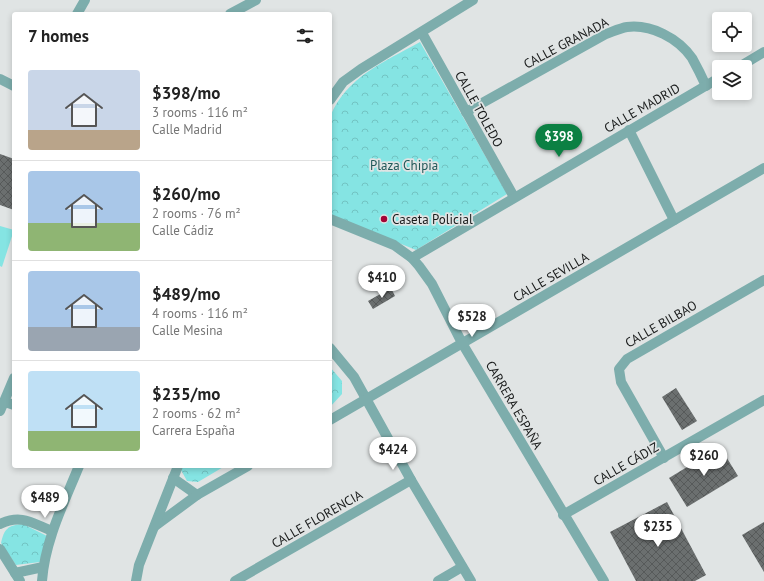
<!DOCTYPE html>
<meta charset="utf-8">
<style>
body{margin:0;font-family:"PT Sans",sans-serif;background:#f6f6f6;color:#222;height:100vh;display:flex;flex-direction:column;font-size:15px;white-space:nowrap}
*{box-sizing:border-box;margin:0}
p{font-size:13px;color:#767676}
.icon{flex:none;width:22px;height:22px;fill:none;stroke:currentColor;stroke-width:2;stroke-linecap:round;stroke-linejoin:round}
.map{position:relative;flex:1;overflow:hidden}
.drawer{position:absolute;left:12px;top:12px;width:320px;height:456px;display:flex;flex-direction:column;background:#fff;border-radius:4px;box-shadow:0 2px 6px #0003}
.drawer>*{flex:none}
.tools{position:absolute;left:712px;top:12px;display:grid;gap:8px}
.tools a{display:grid;place-items:center;width:40px;height:40px;border-radius:4px;background:#fff;box-shadow:0 2px 6px #0003;font-size:20px}
.price{position:absolute;translate:-50% -34px;padding:0 9px;border-radius:14px;background:#fff;color:#222;font-size:13px;line-height:26px;filter:drop-shadow(0 1px 2px #0008)}
.price::after{content:'';position:absolute;left:50%;top:24px;width:12px;height:9px;margin-left:-6px;background:inherit;clip-path:polygon(0 0,100% 0,50% 100%)}
.price.active{background:#0b8043;color:#fff}
ul{padding:0;list-style:none}
li{display:flex;align-items:center;gap:12px;height:100px;padding:0 16px}
li+li{border-top:1px solid #e0e0e0}
li span{display:grid;place-items:center;flex:none;width:112px;height:80px;border-radius:4px;color:#555}
li>.icon{margin-inline-start:auto}
span .icon{width:48px;height:48px;fill:#fffc;stroke-width:1}
li b{font-size:17px}
h2{display:flex;justify-content:space-between;align-items:center;height:48px;padding:0 16px;font-size:17px}
.map>svg:first-child{display:block}
</style>
<div class="map">
<svg width="764" height="581" viewBox="0 0 764 581">
<defs>
<pattern id="park-crowns" width="20" height="18" patternUnits="userSpaceOnUse"><rect width="20" height="18" fill="#85e4e3"/><path d="M2 6a3 3 0 1 1 6 0M12 15a3 3 0 1 1 6 0" fill="none" stroke="#72c3c2"/></pattern>
<pattern id="building-cross-hatch" width="8" height="8" patternUnits="userSpaceOnUse"><rect width="8" height="8" fill="#6b6f6f"/><path d="M0 0l8 8M0 8l8-8" fill="none" stroke="#575a5a"/></pattern>
</defs>
<rect width="100%" height="100%" fill="#e0e4e4"/>
<!-- green -->
<path fill="#85e4e3" d="M0 226 14 230 2 267 0 266Z"/>
<!-- park -->
<g fill="url(#park-crowns)">
<path d="M420 42 507 194 416 250 330 215V117C346 77 384 62 420 42Z"/>
<path d="M330 367 342 381V394L330 407Z"/>
<path d="M183 466H225L198 482 187 481 181 470Z"/>
<path d="M23 524 47 536 40 562 16 565 1 543C4 529 8 525 23 524Z"/>
</g>
<!-- building -->
<g fill="url(#building-cross-hatch)">
<path d="M0 154 14 159V210L0 205Z"/>
<path d="M391 288 395 296 373 309 368 301Z"/>
<path d="M676 388 697 421 682 430 662 397Z"/>
<path d="M720 447 738 476 687 507 669 478Z"/>
<path d="M667 502 706 575 695 581H636L610 532Z"/>
<path d="M764 522V572L742 535Z"/>
</g>
<g fill="none" stroke-linecap="round" stroke-linejoin="round">
<!-- minor -->
<g stroke="#7dadac" stroke-width="10">
<path d="M77 14 85 0"/>
<path d="M230 14 256 0"/>
<path d="M422 33 514 197"/>
<path d="M739 67 764 52"/>
<path d="M0 79 14 86"/>
<path d="M330 100 343 82 361 69 473 0"/>
<path d="M466 112 606 34C612 32 620 28 627 27 651 24 678 38 692 58 697 67 702 77 706 86"/>
<path d="M629 130 674 220"/>
<path d="M330 219 394 245 412 258 419 266 432 284 462 343 604 581"/>
<path d="M412 258 719 78"/>
<path d="M330 348 354 377 411 480 471 581"/>
<path d="M5 402 14 405"/>
<path d="M0 411 14 378"/>
<path d="M330 420 764 168"/>
<path d="M664 458 621 382 619 369 627 359 764 280"/>
<path d="M173 478 197 495"/>
<path d="M563 515 764 400"/>
<path d="M0 524C21 514 32 523 52 531"/>
<path d="M155 526 197 495 248 466"/>
<path d="M0 549 20 581"/>
<path d="M15 573 43 567"/>
<path d="M42 581C45 540 64 503 79 466"/>
<path d="M136 581 139 565 178 466"/>
<path d="M235 581 411 480"/>
<path d="M438 581 462 567"/>
</g>
</g>
<!-- markers -->
<circle fill="#a30436" stroke="#e0e4e4" stroke-width="1.5" cx="384" cy="219" r="4"/>
<g text-anchor="middle" dominant-baseline="central" stroke-width="3.5" stroke-linejoin="round" paint-order="stroke">
<!-- street labels -->
<g font-size="13" fill="#191b1b" stroke="#e0e4e4">
<text transform="translate(566 43) rotate(-28)">CALLE GRANADA</text>
<text transform="translate(642 108) rotate(-30)">CALLE MADRID</text>
<text transform="translate(479 109) rotate(61)">CALLE TOLEDO</text>
<text transform="translate(551 277) rotate(-30)">CALLE SEVILLA</text>
<text transform="translate(661 324) rotate(-30)">CALLE BILBAO</text>
<text transform="translate(514 405) rotate(60)">CARRERA ESPAÑA</text>
<text transform="translate(626 464) rotate(-30)">CALLE CÁDIZ</text>
<text transform="translate(317 519) rotate(-30)">CALLE FLORENCIA</text>
</g>
<!-- park labels -->
<g font-size="13" fill="#205858" stroke="#e0e4e4">
<text x="404" y="165">Plaza Chipia</text>
</g>
<!-- poi labels -->
<g font-size="13" fill="#191b1b" stroke="#e0e4e4" text-anchor="start">
<text x="392" y="219">Caseta Policial</text>
</g>
</g>
</svg>
<div class="tools">
<a><svg class="icon" aria-label="locate" viewBox="0 0 24 24"><circle cx="12" cy="12" r="6"/><path d="M12 2v4M12 18v4M2 12h4M18 12h4"/></svg></a>
<a><svg class="icon" aria-label="layers" viewBox="0 0 24 24"><path d="M12 4l9 5-9 5-9-5zM3 14l9 5 9-5"/></svg></a>
</div>
<b class="price active" style="left:559px;top:158px">$398</b>
<b class="price" style="left:382px;top:299px">$410</b>
<b class="price" style="left:472px;top:338px">$528</b>
<b class="price" style="left:393px;top:471px">$424</b>
<b class="price" style="left:704px;top:477px">$260</b>
<b class="price" style="left:45px;top:519px">$489</b>
<b class="price" style="left:658px;top:548px">$235</b>
<section class="drawer">
<h2>7 homes<svg class="icon" aria-label="filters" viewBox="0 0 24 24"><path d="M4 7h16M4 17h16"/><circle cx="9" cy="7" r="2"/><circle cx="15" cy="17" r="2"/></svg></h2>
<ul>
<li><span style="background:linear-gradient(#c9d6e8 75%,#b9a48a 0)"><svg class="icon" aria-label="home" viewBox="0 0 24 24"><path d="M3 11l9-7 9 7M6 9v11h12V9"/></svg></span><div><b>$398/mo</b><p>3 rooms · 116 m²</p><p>Calle Madrid</p></div></li>
<li><span style="background:linear-gradient(#a9c7e8 65%,#8fb573 0)"><svg class="icon" aria-label="home" viewBox="0 0 24 24"><path d="M3 11l9-7 9 7M6 9v11h12V9"/></svg></span><div><b>$260/mo</b><p>2 rooms · 76 m²</p><p>Calle Cádiz</p></div></li>
<li><span style="background:linear-gradient(#a9c7e8 70%,#9aa5b1 0)"><svg class="icon" aria-label="home" viewBox="0 0 24 24"><path d="M3 11l9-7 9 7M6 9v11h12V9"/></svg></span><div><b>$489/mo</b><p>4 rooms · 116 m²</p><p>Calle Mesina</p></div></li>
<li><span style="background:linear-gradient(#bfe0f5 75%,#8fb573 0)"><svg class="icon" aria-label="home" viewBox="0 0 24 24"><path d="M3 11l9-7 9 7M6 9v11h12V9"/></svg></span><div><b>$235/mo</b><p>2 rooms · 62 m²</p><p>Carrera España</p></div></li>
</ul>
</section>
</div>
